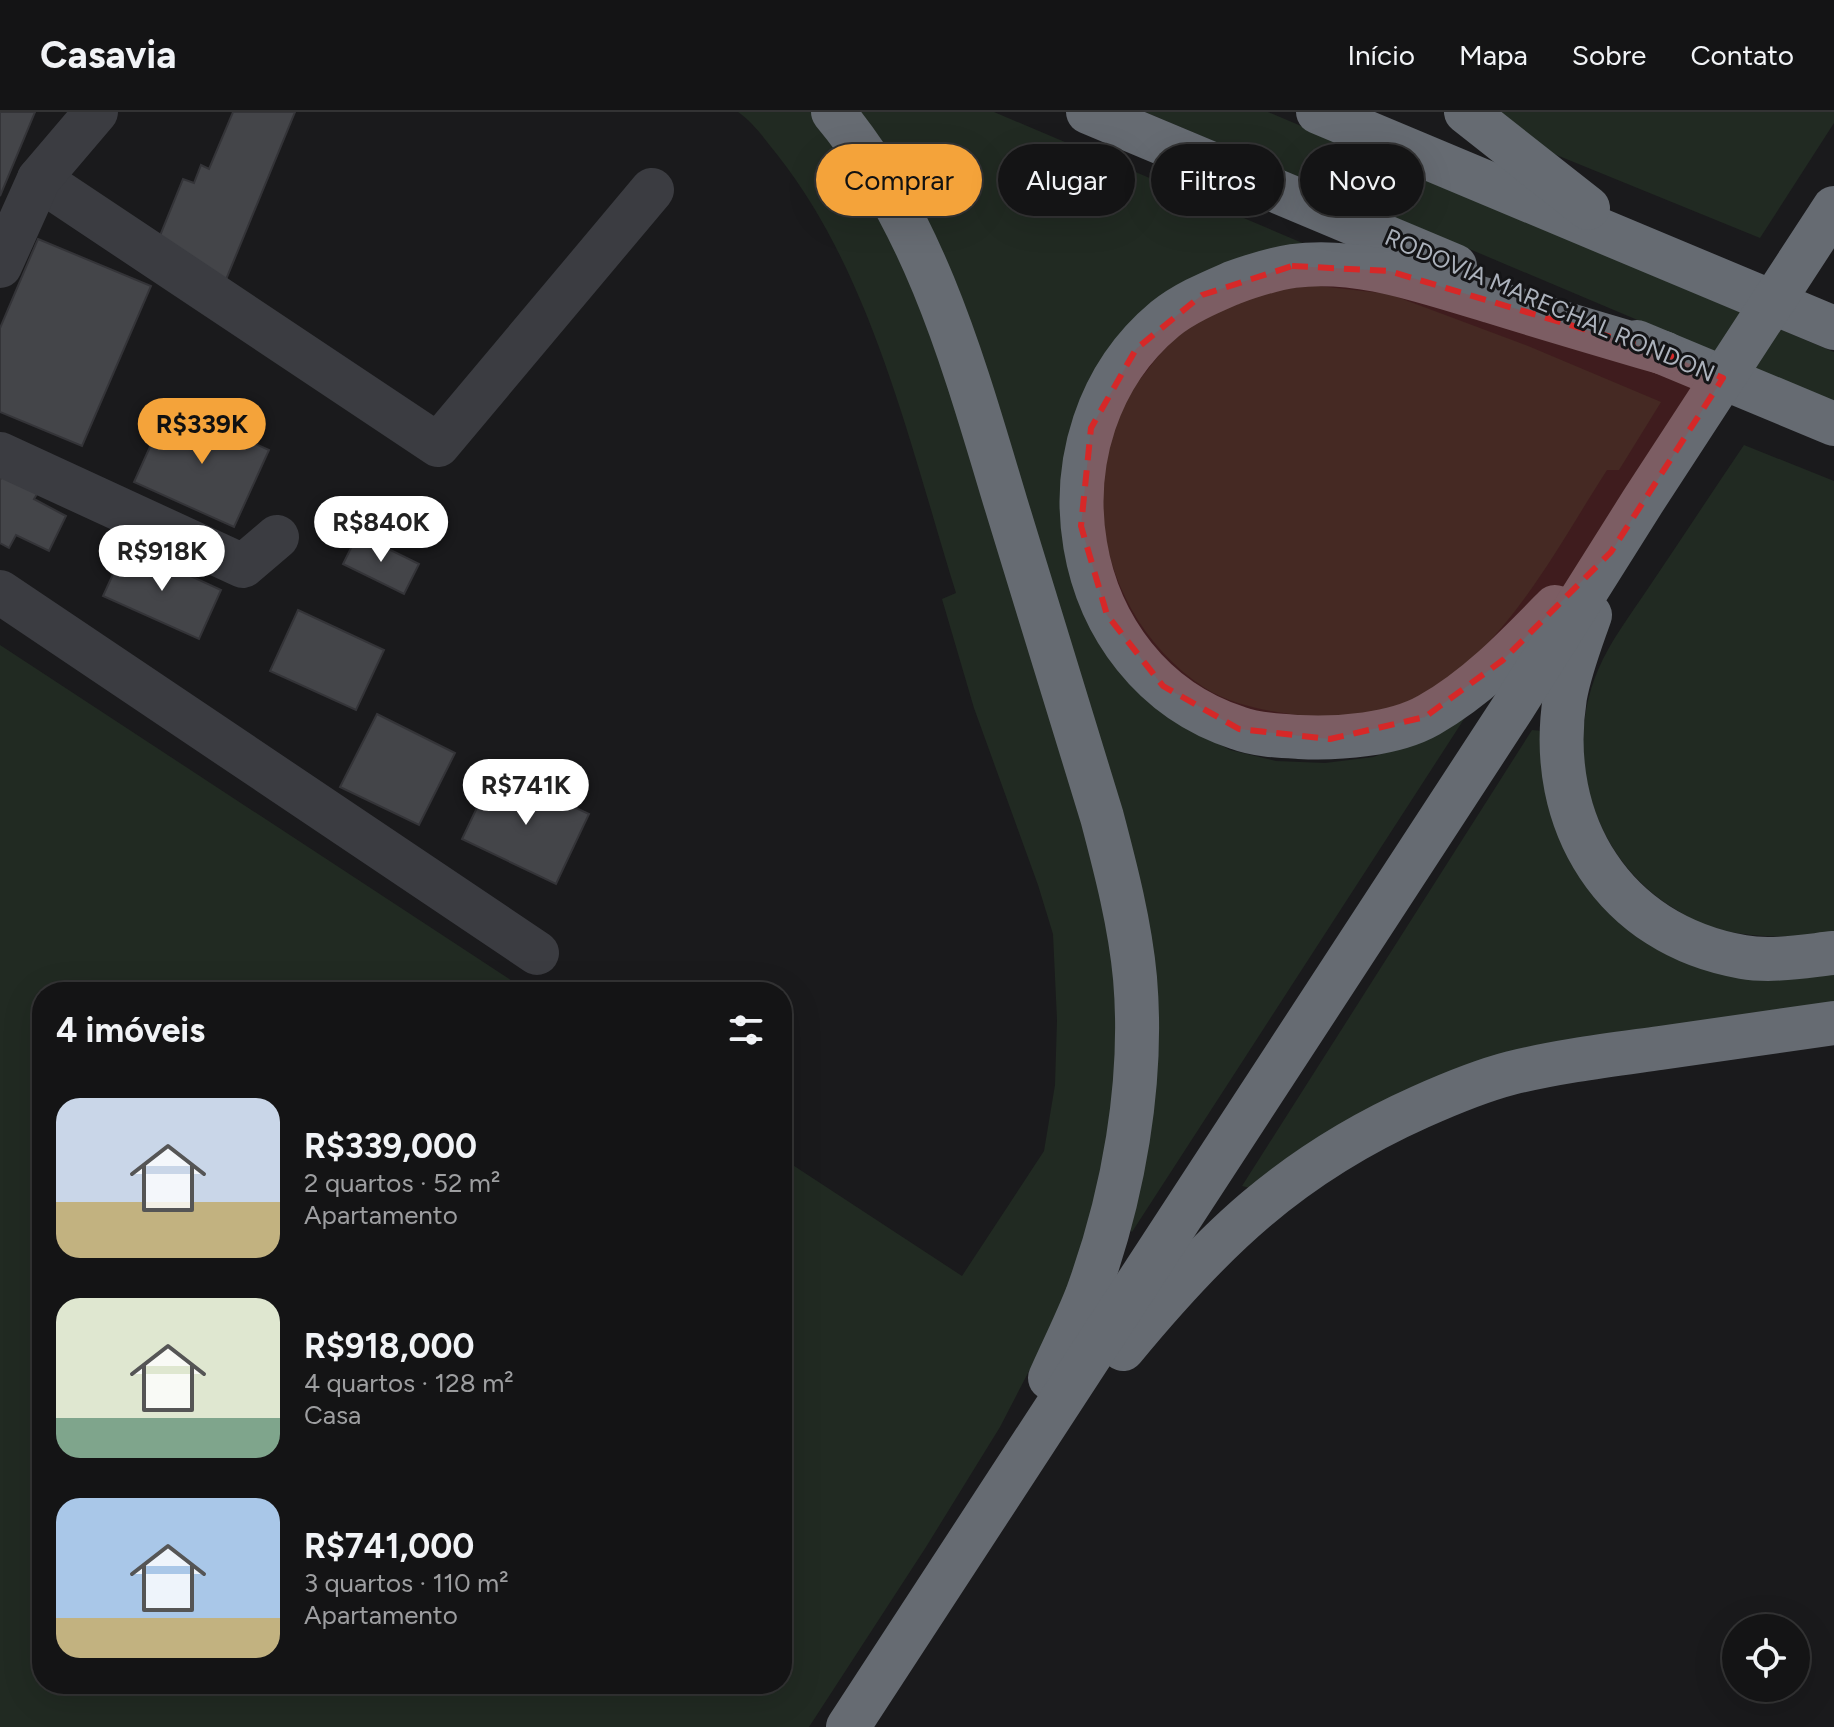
<!DOCTYPE html>
<html lang="pt">
<meta charset="utf-8">
<style>
body{margin:0;font-family:Figtree,sans-serif;background:#1d1d1e;color:#f1f3f6;height:100vh;display:flex;flex-direction:column;font-size:30px;white-space:nowrap}
*{box-sizing:border-box;margin:0}
p{font-size:26px;color:#9d9ea0}
.icon{flex:none;width:44px;height:44px;fill:none;stroke:currentColor;stroke-width:2;stroke-linecap:round;stroke-linejoin:round}
.map{position:relative;flex:1;overflow:hidden}
.panel{position:absolute;left:32px;top:870px;width:760px;height:712px;display:flex;flex-direction:column;background:#141415;border-radius:32px;box-shadow:0 8px 32px #0002,0 0 0 2px #333334}
.panel>*{flex:none}
.top-card{position:absolute;left:816px;top:32px;width:760px;height:72px;display:flex;gap:16px}
.controls{position:absolute;left:1722px;top:1502px;display:grid;gap:16px}
.controls a{display:grid;place-items:center;width:88px;height:88px;border-radius:50%;background:#141415;box-shadow:0 8px 32px #0002,0 0 0 2px #333334;font-size:40px}
.price{position:absolute;translate:-50% -68px;padding:0 18px;border-radius:28px;background:#fff;color:#222;font-size:26px;line-height:52px;filter:drop-shadow(0 2px 4px #0008)}
.price::after{content:'';position:absolute;left:50%;top:48px;width:24px;height:18px;margin-left:-12px;background:inherit;clip-path:polygon(0 0,100% 0,50% 100%)}
.price.active{background:#f4a33a;color:#111}
ul{padding:0;list-style:none}
li{display:flex;align-items:center;gap:24px;height:200px;padding:0 24px}
li span{display:grid;place-items:center;flex:none;width:224px;height:160px;border-radius:24px;color:#555}
li>.icon{margin-inline-start:auto}
span .icon{width:96px;height:96px;fill:#fffc;stroke-width:1}
li b{font-size:34px}
h2{display:flex;justify-content:space-between;align-items:center;height:96px;padding:0 24px;font-size:34px}
.tag{padding:0 28px;border-radius:36px;background:#141415;box-shadow:0 8px 32px #0002,0 0 0 2px #333334;font-size:28px;line-height:72px}
.tag.active{background:#f4a33a;color:#111}
header{display:flex;align-items:center;gap:48px;box-sizing:border-box;height:112px;padding:0 40px;background:#141415;border-bottom:2px solid #333334}
header strong{font-size:38px}
nav{display:flex;gap:44px;margin-inline-start:auto;font-size:28px}
.map>svg:first-child{display:block}
</style>
<header>
<strong>Casavia</strong>
<nav><a>Início</a><a>Mapa</a><a>Sobre</a><a>Contato</a></nav>
</header>
<div class="map">
<svg width="1834" height="1615" viewBox="0 0 1834 1615">
<rect width="100%" height="100%" fill="#1a1a1c"/>
<!-- green -->
<g fill="#212a22">
<path d="M738 0H811C907 113 943 259 986 398 1024 522 1062 646 1101 770L1114 831 1121 955 1085 1135 1043 1232 1000 1315 926 1435 809 1615H0V533L529 880H42V1572H782V1046L962 1164 1044 1039 1055 973 1057 908 1053 822 1038 773 974 596 942 487 956 481C911 337 873 165 779 45 766 29 755 12 738 0Z"/>
<path d="M858 0H994L1312 135 1200 165 1063 397 1182 612 1230 638 1276 649 1325 651 1373 645 1416 630 1466 604 1132 1120 1127 1114 1155 915Z"/>
<path d="M1145 0H1268L1834 240V291Z"/>
<path d="M1481 0H1834V11L1760 126 1515 26Z"/>
<path d="M1310 173 1389 182 1528 234 1661 290 1619 358H1607C1559 432 1512 526 1437 574 1397 600 1344 609 1297 603 1267 599 1232 593 1205 576 1119 520 1080 409 1114 312 1121 291 1136 272 1149 256 1170 228 1200 201 1233 189 1257 180 1285 178 1310 173Z"/>
<path d="M1744 333 1834 369V822C1786 825 1748 828 1702 812 1693 809 1684 802 1675 797 1595 749 1561 645 1598 558 1610 529 1632 501 1649 475 1681 428 1712 380 1744 333Z"/>
<path d="M1532 618 1543 619 1633 820 1664 841 1697 855 1834 860V892L1608 928 1254 1077 1242 1074Z"/>
</g>
<!-- building -->
<g fill="#444549" stroke="#343438" stroke-width="2">
<path d="M0 0H35L0 84Z"/>
<path d="M233 0H295L225 170 157 131 183 67 194 71 201 53 209 57Z"/>
<path d="M38 127 151 174 82 334 0 300V216Z"/>
<path d="M169 293 269 338 234 415 134 370Z"/>
<path d="M5 359 40 377 34 387 66 404 49 439 16 423 9 436 0 431V368Z"/>
<path d="M358 422 419 452 404 482 343 452Z"/>
<path d="M126 434 221 478 199 527 103 484Z"/>
<path d="M298 498 384 538 356 598 270 559Z"/>
<path d="M377 602 455 641 419 713 340 675Z"/>
<path d="M495 658 589 702 556 772 462 727Z"/>
</g>
<g fill="none" stroke-linecap="round" stroke-linejoin="round">
<!-- minor -->
<g stroke="#3b3c41" stroke-width="44">
<path d="M39 67 438 333 652 78"/>
<path d="M0 154 39 67 96 0"/>
<path d="M0 342 243 454 277 425"/>
<path d="M0 480 537 841"/>
</g>
<!-- highway -->
<g stroke="#666b72" stroke-width="44">
<path d="M833 0C926 111 965 256 1006 392 1038 496 1070 601 1102 705 1116 758 1130 812 1135 866 1144 971 1123 1085 1087 1183 1076 1211 1062 1239 1050 1266"/>
<path d="M1088 0 1455 154"/>
<path d="M1318 0 1834 216"/>
<path d="M1466 0 1588 96"/>
<path d="M1637 230 1834 312"/>
<path d="M1555 495C1516 535 1477 576 1429 603 1394 623 1338 627 1299 625 1280 624 1256 623 1238 616 1065 560 1028 321 1165 207 1185 191 1209 181 1232 171 1251 164 1273 157 1293 154 1360 145 1427 171 1490 189 1548 207 1606 224 1664 241"/>
<path d="M1590 503C1581 529 1570 557 1565 585 1545 711 1614 823 1743 845 1772 850 1805 844 1834 841"/>
<path d="M1123 1237C1212 1129 1290 1053 1420 995 1449 982 1480 969 1511 961 1560 949 1610 943 1660 936 1718 928 1776 919 1834 911"/>
<path d="M848 1615 1514 594 1643 389 1834 96"/>
</g>
</g>
<!-- marked area -->
<path fill="#d62828" fill-opacity="0.2" stroke="#d62828" stroke-width="6" stroke-dasharray="16 10" stroke-linejoin="round" d="M1292 154 1389 159 1664 241 1723 266 1611 440 1503 548 1425 605 1330 627 1239 617 1163 574 1107 503 1081 414 1091 316 1136 237 1202 183Z"/>
<g text-anchor="middle" dominant-baseline="central" stroke-width="6" stroke-linejoin="round" paint-order="stroke">
<!-- street labels -->
<g font-size="24" fill="#acb2bc" stroke="#151517">
<text transform="translate(1550 193) rotate(23)">RODOVIA MARECHAL RONDON</text>
</g>
</g>
</svg>
<div class="controls">
<a><svg class="icon" aria-label="locate" viewBox="0 0 24 24"><circle cx="12" cy="12" r="6"/><path d="M12 2v4M12 18v4M2 12h4M18 12h4"/></svg></a>
</div>
<b class="price active" style="left:202px;top:354px">R$339K</b>
<b class="price" style="left:381px;top:452px">R$840K</b>
<b class="price" style="left:162px;top:481px">R$918K</b>
<b class="price" style="left:526px;top:715px">R$741K</b>
<div class="top-card">
<a class="tag active">Comprar</a>
<a class="tag">Alugar</a>
<a class="tag">Filtros</a>
<a class="tag">Novo</a>
</div>
<section class="panel">
<h2>4 imóveis<svg class="icon" aria-label="filters" viewBox="0 0 24 24"><path d="M4 7h16M4 17h16"/><circle cx="9" cy="7" r="2"/><circle cx="15" cy="17" r="2"/></svg></h2>
<ul>
<li><span style="background:linear-gradient(#c9d6e8 65%,#c2b280 0)"><svg class="icon" aria-label="home" viewBox="0 0 24 24"><path d="M3 11l9-7 9 7M6 9v11h12V9"/></svg></span><div><b>R$339,000</b><p>2 quartos · 52 m²</p><p>Apartamento</p></div></li>
<li><span style="background:linear-gradient(#dfe7d0 75%,#7fa58c 0)"><svg class="icon" aria-label="home" viewBox="0 0 24 24"><path d="M3 11l9-7 9 7M6 9v11h12V9"/></svg></span><div><b>R$918,000</b><p>4 quartos · 128 m²</p><p>Casa</p></div></li>
<li><span style="background:linear-gradient(#a9c7e8 75%,#c2b280 0)"><svg class="icon" aria-label="home" viewBox="0 0 24 24"><path d="M3 11l9-7 9 7M6 9v11h12V9"/></svg></span><div><b>R$741,000</b><p>3 quartos · 110 m²</p><p>Apartamento</p></div></li>
</ul>
</section>
</div>
